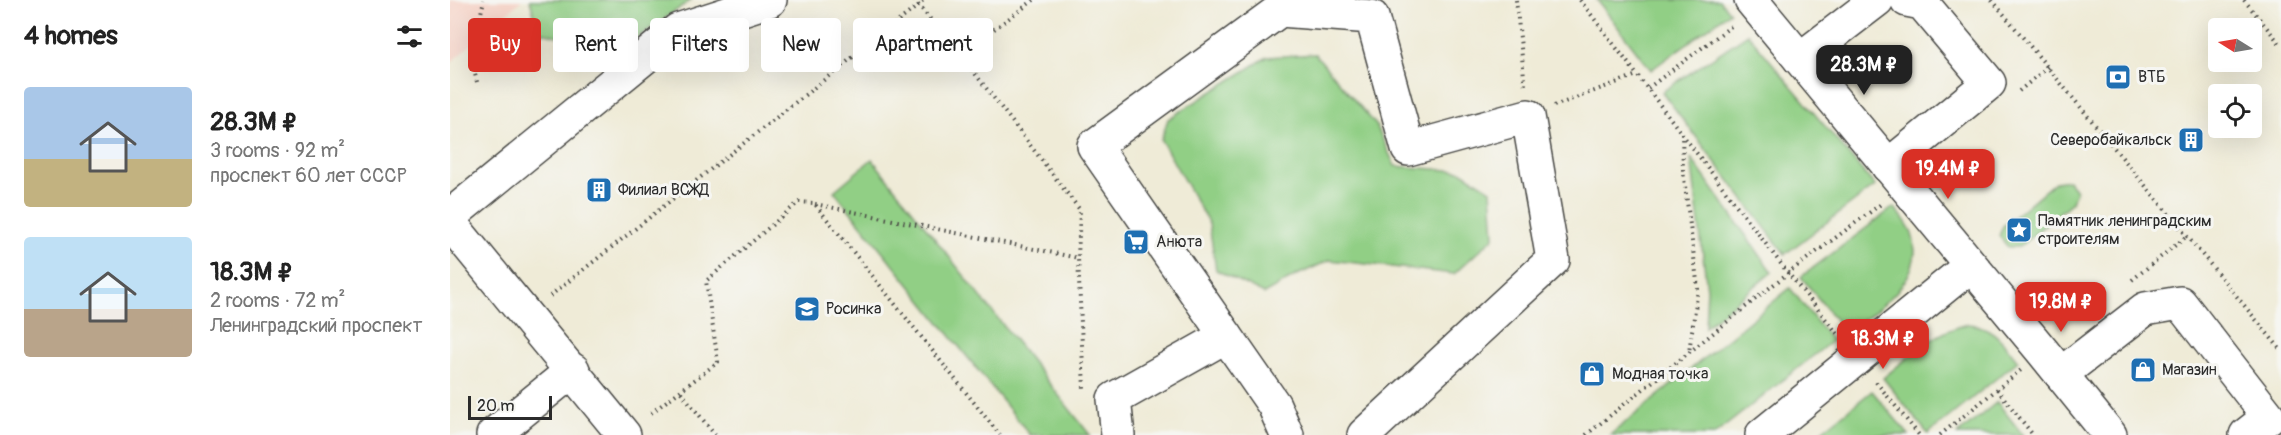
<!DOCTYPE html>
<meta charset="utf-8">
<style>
body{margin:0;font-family:Pangolin,sans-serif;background:#f2f2f2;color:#222;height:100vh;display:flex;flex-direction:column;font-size:22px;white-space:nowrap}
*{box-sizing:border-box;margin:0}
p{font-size:20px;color:#767676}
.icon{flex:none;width:33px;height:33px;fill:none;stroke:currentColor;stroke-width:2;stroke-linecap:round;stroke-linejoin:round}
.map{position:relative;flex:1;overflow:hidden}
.drawer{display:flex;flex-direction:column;background:#fff;width:450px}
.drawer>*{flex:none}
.top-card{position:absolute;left:18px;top:18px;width:570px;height:54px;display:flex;gap:12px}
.needle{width:39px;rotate:281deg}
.controls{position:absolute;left:1758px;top:18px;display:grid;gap:12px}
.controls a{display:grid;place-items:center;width:54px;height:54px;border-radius:6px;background:#fff;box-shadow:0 6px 24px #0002;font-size:30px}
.scale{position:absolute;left:18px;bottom:15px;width:84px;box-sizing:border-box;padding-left:6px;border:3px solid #2b2b2b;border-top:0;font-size:16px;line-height:21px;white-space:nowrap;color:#2b2b2b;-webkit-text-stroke:4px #f6f6f2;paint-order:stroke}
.price{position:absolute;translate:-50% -51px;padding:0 14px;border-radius:12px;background:#d93025;color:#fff;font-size:20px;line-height:39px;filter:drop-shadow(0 2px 3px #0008)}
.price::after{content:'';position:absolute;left:50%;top:36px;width:18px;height:14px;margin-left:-9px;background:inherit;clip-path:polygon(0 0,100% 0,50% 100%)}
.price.current{background:#222;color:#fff}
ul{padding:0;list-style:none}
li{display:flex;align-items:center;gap:18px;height:150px;padding:0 24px}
li span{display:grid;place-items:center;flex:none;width:168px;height:120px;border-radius:6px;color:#555}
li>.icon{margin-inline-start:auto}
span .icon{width:72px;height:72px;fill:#fffc;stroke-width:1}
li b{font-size:26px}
h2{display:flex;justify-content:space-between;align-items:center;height:72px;padding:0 24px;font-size:26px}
.tag{padding:0 21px;border-radius:6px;background:#fff;box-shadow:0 6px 24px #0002;font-size:21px;line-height:54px}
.tag.current{background:#d93025;color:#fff}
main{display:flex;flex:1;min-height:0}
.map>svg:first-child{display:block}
</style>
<main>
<section class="drawer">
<h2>4 homes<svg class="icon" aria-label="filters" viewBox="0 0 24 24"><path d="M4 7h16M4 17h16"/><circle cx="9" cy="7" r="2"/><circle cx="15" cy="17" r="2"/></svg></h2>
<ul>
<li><span style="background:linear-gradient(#a9c7e8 60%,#c2b280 0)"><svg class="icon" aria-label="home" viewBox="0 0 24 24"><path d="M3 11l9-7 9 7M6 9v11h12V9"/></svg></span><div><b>28.3M ₽</b><p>3 rooms · 92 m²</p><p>проспект 60 лет СССР</p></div></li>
<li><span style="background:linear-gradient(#bfe0f5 60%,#b9a48a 0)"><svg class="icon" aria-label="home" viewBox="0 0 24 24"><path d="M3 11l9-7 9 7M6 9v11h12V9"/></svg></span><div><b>18.3M ₽</b><p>2 rooms · 72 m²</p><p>Ленинградский проспект</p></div></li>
</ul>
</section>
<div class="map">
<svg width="1831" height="435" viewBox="0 0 1831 435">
<rect width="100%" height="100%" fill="#f6f6f2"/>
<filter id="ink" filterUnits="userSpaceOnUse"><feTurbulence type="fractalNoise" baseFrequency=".0167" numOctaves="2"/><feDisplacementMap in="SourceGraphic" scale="12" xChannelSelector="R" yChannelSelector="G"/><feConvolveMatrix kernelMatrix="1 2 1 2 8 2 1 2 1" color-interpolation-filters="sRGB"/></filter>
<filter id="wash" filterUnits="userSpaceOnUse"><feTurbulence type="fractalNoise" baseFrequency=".008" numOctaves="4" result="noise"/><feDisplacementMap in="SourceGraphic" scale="24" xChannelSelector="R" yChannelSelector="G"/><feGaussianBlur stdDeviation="1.35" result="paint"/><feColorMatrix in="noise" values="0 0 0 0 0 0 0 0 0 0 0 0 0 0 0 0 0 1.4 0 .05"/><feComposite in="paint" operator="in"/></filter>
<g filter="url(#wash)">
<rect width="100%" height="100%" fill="#efebd7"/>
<!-- built -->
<path fill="#f6d1c5" d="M0 0H72L0 63Z"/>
<!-- green -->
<g fill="#91cf85" stroke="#5e7d58" stroke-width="1.5">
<path d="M80 0H241L167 52 88 31Z"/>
<path d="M1147 0H1269L1280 12 1201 70Z"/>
<path d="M1298 34 1425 186 1335 254 1212 92Z"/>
<path d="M865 54 926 125 945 166 1011 171 1041 190 1044 237 1004 274 880 260 845 276 814 294 766 270 759 224 711 140 718 119 817 57Z"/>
<path d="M1241 158 1322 272 1255 327 1257 289Z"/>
<path d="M422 159 640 435H580L384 191Z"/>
<path d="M1618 180 1626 190 1622 202 1569 247H1558L1549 236 1553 226 1605 182Z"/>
<path d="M1444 207C1451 215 1459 224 1462 234 1478 280 1425 310 1396 333L1351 277Z"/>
<path d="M1340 288 1382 341 1264 435H1160Z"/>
<path d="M1517 324C1543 325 1553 342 1568 361L1478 434 1433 378C1459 357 1484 332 1517 324Z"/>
<path d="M1422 391 1459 435H1367Z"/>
<path d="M1547 402 1573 435H1507Z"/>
</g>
</g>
<g filter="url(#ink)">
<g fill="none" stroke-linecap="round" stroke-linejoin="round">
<!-- minor casing -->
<g stroke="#484845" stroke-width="36">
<g id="minor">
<path d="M1301 0 1593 352 1660 435"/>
<path d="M1350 59 1427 0"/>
<path d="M1438 166 1539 83 1472 3 1457 0"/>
<path d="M0 216 228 30 320 0"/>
<path d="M0 223 174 435"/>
<path d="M1611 374 1695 309 1730 303 1819 417 1796 435"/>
<path d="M43 435 123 370"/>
<path d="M668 435 664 399 776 336"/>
<path d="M837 435 824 405 644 146 830 10 922 17 958 149 1078 116 1103 260 914 435"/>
<path d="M1312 435 1520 266"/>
</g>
</g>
<!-- path -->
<g stroke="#484845" stroke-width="4" stroke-dasharray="1.5 4.5" stroke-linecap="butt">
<path d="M464 0 510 54 630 210 628 258 634 389"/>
<path d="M1066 0 1075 86"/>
<path d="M1130 0 1338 273 1388 334"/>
<path d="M1542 0 1831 350"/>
<path d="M1794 0 1831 45"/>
<path d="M510 54 584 0"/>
<path d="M27 82 21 57 34 0"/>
<path d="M1198 88 1284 24"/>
<path d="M1569 91 1598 67"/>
<path d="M1104 106 1187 75"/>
<path d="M1232 133 1233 170 1248 289 1239 352"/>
<path d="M365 204 628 258"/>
<path d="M1682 280 1737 236"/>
<path d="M100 296 469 5 473 0"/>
<path d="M1426 382 1469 435"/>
<path d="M1547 389 1583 435"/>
<path d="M231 392 265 435"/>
<path d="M201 413 268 362 256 281 349 202 364 203 550 435"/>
<path d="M1136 435 1338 273 1431 204"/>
<path d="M1490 435 1571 370"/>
</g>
<!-- minor -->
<use href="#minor" stroke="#fff" stroke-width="33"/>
</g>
</g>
<!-- icons -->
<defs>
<g id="bank-square" transform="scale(1.35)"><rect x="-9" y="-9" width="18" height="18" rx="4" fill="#1f6fb2" stroke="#f6f6f2"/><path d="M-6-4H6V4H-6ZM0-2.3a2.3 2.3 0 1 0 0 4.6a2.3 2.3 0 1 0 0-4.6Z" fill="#fff"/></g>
<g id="building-square" transform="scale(1.35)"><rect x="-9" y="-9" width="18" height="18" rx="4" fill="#1f6fb2" stroke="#f6f6f2"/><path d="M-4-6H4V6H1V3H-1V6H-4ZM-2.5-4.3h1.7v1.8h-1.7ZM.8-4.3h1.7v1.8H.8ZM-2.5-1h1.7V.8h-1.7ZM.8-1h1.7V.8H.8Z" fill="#fff"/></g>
<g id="sight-square" transform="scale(1.35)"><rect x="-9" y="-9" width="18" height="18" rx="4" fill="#1f6fb2" stroke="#f6f6f2"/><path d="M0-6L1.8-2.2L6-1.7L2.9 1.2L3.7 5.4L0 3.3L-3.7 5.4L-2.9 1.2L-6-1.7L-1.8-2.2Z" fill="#fff"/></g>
<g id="supermarket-square" transform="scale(1.35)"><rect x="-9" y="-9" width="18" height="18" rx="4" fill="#1f6fb2" stroke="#f6f6f2"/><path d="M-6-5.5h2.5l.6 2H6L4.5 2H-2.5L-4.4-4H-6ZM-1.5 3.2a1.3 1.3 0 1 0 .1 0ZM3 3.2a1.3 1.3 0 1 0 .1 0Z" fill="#fff"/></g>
<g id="school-square" transform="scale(1.35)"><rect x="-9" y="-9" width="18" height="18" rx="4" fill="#1f6fb2" stroke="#f6f6f2"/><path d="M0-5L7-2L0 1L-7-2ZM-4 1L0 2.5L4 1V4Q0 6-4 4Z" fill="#fff"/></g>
<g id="shop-square" transform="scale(1.35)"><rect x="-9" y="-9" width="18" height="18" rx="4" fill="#1f6fb2" stroke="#f6f6f2"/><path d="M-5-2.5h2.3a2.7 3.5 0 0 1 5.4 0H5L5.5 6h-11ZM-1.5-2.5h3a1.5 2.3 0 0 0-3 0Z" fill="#fff"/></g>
</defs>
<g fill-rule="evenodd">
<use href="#bank-square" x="1668" y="77"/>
<use href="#building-square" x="1741" y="140"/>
<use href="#building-square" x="149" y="190"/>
<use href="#sight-square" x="1569" y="230"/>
<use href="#supermarket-square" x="686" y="242"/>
<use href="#school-square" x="357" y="309"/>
<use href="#shop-square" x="1693" y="370"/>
<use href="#shop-square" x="1142" y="374"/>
</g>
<g text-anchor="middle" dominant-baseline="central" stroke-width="6" stroke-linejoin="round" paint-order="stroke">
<!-- poi labels -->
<g font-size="16" fill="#2b2b2b" stroke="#f6f6f2" text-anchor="start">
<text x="1688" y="77">ВТБ</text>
<text x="1722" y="140" text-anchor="end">Северобайкальск</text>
<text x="168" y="190">Филиал ВСЖД</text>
<text x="1588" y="221">Памятник ленинградским<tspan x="1588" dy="18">строителям</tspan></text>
<text x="706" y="242">Анюта</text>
<text x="376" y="309">Росинка</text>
<text x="1712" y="370">Магазин</text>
<text x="1162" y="374">Модная точка</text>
</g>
</g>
</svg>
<div class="controls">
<a><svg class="needle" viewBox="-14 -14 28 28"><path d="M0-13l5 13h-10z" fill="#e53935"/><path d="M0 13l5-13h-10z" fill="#767676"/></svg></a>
<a><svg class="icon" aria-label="locate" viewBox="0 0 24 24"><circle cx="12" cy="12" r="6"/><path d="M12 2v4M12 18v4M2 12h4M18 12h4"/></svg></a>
</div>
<div class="scale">20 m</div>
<b class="price current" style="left:1414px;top:96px">28.3M ₽</b>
<b class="price" style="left:1498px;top:200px">19.4M ₽</b>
<b class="price" style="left:1611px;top:333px">19.8M ₽</b>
<b class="price" style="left:1433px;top:370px">18.3M ₽</b>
<div class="top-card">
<a class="tag current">Buy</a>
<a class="tag">Rent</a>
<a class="tag">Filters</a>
<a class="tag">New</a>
<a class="tag">Apartment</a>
</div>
</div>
</main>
